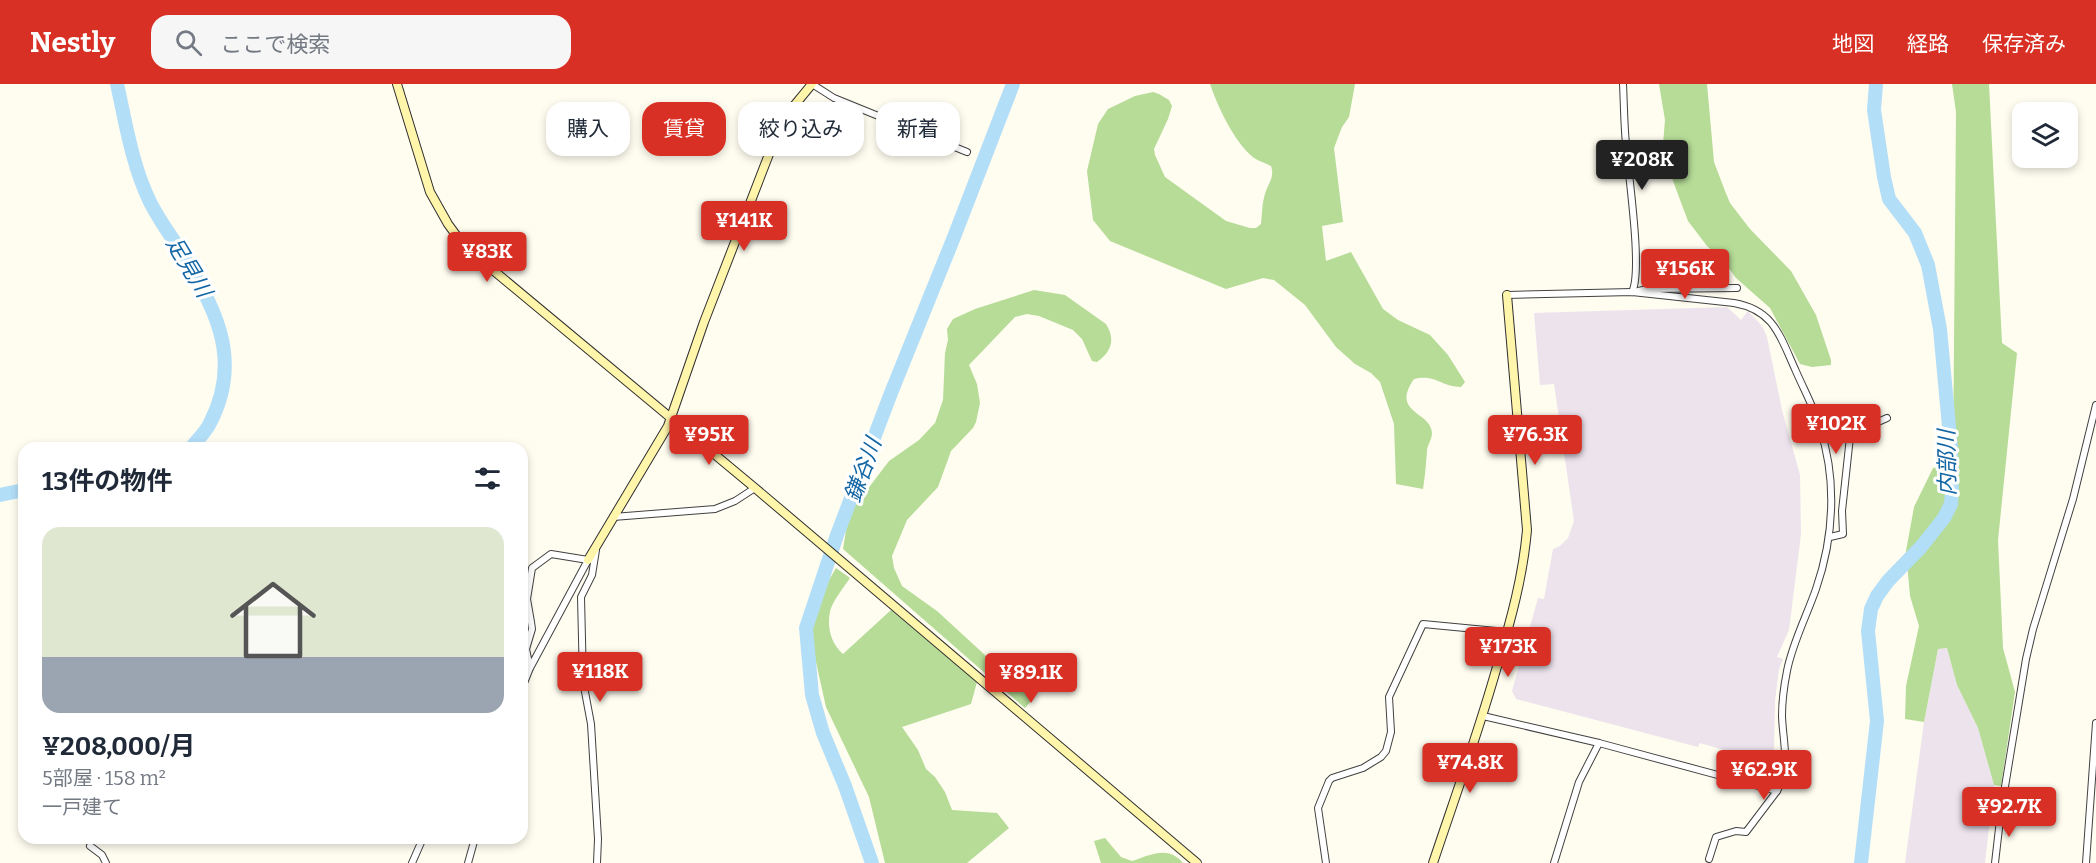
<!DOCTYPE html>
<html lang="ja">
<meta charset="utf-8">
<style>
body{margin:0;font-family:Bitter,"Noto Sans JP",serif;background:#f6f6f7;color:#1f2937;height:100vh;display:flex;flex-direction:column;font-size:22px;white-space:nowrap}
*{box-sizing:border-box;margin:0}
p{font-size:20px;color:#747a83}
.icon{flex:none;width:33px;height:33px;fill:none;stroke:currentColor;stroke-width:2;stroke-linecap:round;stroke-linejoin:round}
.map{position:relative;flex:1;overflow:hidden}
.drawer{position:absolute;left:18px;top:358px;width:510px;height:402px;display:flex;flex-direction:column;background:#fff;border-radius:18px;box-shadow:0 3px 9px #0003}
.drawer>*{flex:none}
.hud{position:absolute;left:546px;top:18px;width:570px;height:54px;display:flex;gap:12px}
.controls{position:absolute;left:2012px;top:18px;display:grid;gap:12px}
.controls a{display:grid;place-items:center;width:66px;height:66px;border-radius:12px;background:#fff;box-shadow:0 3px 9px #0003;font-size:30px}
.price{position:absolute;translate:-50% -51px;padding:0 14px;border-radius:6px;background:#d93025;color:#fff;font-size:20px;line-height:39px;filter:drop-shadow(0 2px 3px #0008)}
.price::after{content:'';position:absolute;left:50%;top:36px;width:18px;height:14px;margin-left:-9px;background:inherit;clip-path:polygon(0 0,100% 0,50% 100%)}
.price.on{background:#222;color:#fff}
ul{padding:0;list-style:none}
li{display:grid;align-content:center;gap:12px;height:318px;padding:0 24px}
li+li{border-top:2px solid #e0e1e3}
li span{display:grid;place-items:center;height:186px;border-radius:18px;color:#555}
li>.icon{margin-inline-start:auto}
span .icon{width:108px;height:108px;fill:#fffc;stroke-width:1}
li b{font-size:26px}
h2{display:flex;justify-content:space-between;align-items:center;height:72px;padding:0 24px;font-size:26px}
.pill{padding:0 21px;border-radius:18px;background:#fff;box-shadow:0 3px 9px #0003;font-size:21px;line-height:54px}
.pill.on{background:#d93025;color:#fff}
header{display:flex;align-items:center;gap:36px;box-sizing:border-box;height:84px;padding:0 30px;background:#d93025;color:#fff}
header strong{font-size:28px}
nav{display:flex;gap:33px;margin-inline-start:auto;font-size:21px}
.search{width:420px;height:54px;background:#f6f6f7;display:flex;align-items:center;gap:15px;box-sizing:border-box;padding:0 21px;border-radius:18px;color:#747a83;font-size:22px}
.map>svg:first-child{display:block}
</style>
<header>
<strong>Nestly</strong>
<div class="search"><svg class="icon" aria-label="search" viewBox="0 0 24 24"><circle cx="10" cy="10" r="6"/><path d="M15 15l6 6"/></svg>ここで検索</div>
<nav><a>地図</a><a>経路</a><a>保存済み</a></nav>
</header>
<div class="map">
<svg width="2096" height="779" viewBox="0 0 2096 779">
<rect width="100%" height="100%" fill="#fffcf0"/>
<!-- industrial -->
<g fill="#ece3ed">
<path d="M1727 223 1741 236 1748 227 1762 242 1767 253 1782 326 1800 391 1801 450 1789 546 1777 573 1783 575 1779 585 1775 617 1774 667 1770 679 1700 659 1698 663 1516 615 1512 607 1538 514 1544 515 1553 465 1560 462 1568 454 1574 437 1554 300 1540 301 1534 229Z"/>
<path d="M1947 564 1957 601 1978 644 1994 701 1985 779H1905L1924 638 1938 565Z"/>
</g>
<!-- forest -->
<g fill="#b6dc97">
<path d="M1210 0H1355L1349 33 1342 43 1334 64 1343 138 1322 142 1326 177 1351 168 1383 225 1398 236 1430 251 1448 271 1465 298 1461 303C1441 303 1436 290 1414 295 1390 330 1431 327 1432 349 1432 356 1427 361 1427 367 1426 380 1425 392 1423 405L1396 400 1394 340 1380 298 1371 289 1355 280 1336 263 1305 221 1274 196 1263 194 1226 205 1110 157 1093 136 1087 87 1098 40 1108 25 1135 12 1153 8 1159 10 1169 16 1172 22 1168 35 1154 65 1155 71 1165 93 1226 137 1250 144H1256L1261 140C1262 131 1262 119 1265 110 1268 99 1275 94 1271 82 1266 79 1258 77 1254 74 1234 58 1218 23 1210 0Z"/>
<path d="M1659 0H1707L1714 78 1725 107 1730 119 1750 145 1791 187 1816 231 1831 276V281L1812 283 1800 280 1770 224 1736 194 1722 175 1707 162 1688 137 1673 97 1663 60 1665 36Z"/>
<path d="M1952 0H1989L2002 259 2017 269 1998 456 2003 564 2015 608 2001 702 1994 701 1978 644 1957 601 1947 564 1938 565 1924 638 1905 635 1906 602 1919 542 1910 512 1906 467 1914 423 1933 384 1953 380 1956 28Z"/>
<path d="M1034 206 1065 211 1106 240C1116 256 1111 268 1097 278L1092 277 1082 255 1073 246 1039 232 1027 230 1015 233 969 281 977 300 980 319 976 338 973 344 951 367 938 403 907 436 892 472 894 484 902 502 937 527 1033 615 1025 624 843 465 850 423 867 406 889 377 919 356 935 339 943 316 945 269 948 256 947 245 953 235 975 225Z"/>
<path d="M836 484 850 494C844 503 835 514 831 524 826 540 830 559 843 570L891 526 977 598 971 620 902 643 918 666 926 685 935 693 945 708 952 726 997 729 1009 744 967 779H885L869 713 826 623 810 551 821 510Z"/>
<path d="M1105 754 1121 773 1132 777C1151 771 1168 761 1183 779H1101L1094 757Z"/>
</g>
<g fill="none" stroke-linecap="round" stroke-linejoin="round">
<!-- river -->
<g stroke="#b3def8" stroke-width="14">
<path d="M117 0C126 40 132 81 150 118 157 132 166 145 174 157 210 216 246 270 210 339 206 348 197 356 191 364"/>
<path d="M0 411 24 406"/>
<path d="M872 779 845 702 823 649 812 611 806 544 837 451 891 309 954 153 1013 0"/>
<path d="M1861 779 1877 637 1868 547 1871 525 1877 512 1888 497 1921 463 1944 434 1951 420 1952 407 1951 364 1940 245 1928 181 1915 149 1889 115 1884 93 1874 26 1876 0"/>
</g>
<!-- street casing -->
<g stroke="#414141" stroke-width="8">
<g id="street">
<path d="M812 0 834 14 967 68"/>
<path d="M1623 0C1624 20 1624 40 1626 60 1628 89 1643 187 1632 208"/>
<path d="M1638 207 1648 205 1737 204"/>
<path d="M613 433 715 425 735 417 755 404"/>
<path d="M1830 453 1843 450 1842 427 1850 353 1853 349 1887 334"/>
<path d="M596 466 592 491 581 513 583 597 591 640 598 755 597 779"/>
<path d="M522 604 530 584 588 476 551 470 532 484 527 515 531 538 532 545 526 565 530 584"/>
<path d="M1483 632 1599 659 1777 707C1791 681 1783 660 1782 632 1782 617 1784 602 1787 587 1792 560 1807 531 1816 505 1834 453 1837 396 1820 344 1814 323 1803 304 1795 285 1780 252 1774 226 1734 219L1632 208 1507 211"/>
<path d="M90 762 102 771 106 779"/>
<path d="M1709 775 1716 753 1736 747 1746 748 1777 707"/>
<path d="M412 779 423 754"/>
<path d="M468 779 475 754"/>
<path d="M1326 779 1318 724 1329 697 1332 694 1363 684 1381 673 1386 667 1391 648 1389 613 1423 540 1507 548"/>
<path d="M1554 779 1579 698 1599 659"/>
<path d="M1995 779 2001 727 2026 575 2033 545 2073 415 2096 321"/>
<path d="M2086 779 2096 639"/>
</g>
</g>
<!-- secondary casing -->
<g stroke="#303030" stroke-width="10">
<g id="secondary">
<path d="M397 0 430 108 448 140 464 162 755 404 1197 779"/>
<path d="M588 476 668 342 704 238 771 65 793 23 812 0"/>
<path d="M1433 779C1455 713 1479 647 1498 579 1511 536 1523 492 1527 446L1507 211"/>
</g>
</g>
<!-- street -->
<use href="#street" stroke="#fff" stroke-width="6"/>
<!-- secondary -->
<use href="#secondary" stroke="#fff5ab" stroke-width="8"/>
</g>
<g text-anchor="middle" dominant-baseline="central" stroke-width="6" stroke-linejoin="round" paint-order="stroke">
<!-- water labels -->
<g font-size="22" font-style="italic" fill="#1366a4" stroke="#fff">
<text transform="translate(189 183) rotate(59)">足見川</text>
<text transform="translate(1947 379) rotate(-91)">内部川</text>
<text transform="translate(863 386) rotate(-70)">鎌谷川</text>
</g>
</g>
</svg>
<div class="controls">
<a><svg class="icon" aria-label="layers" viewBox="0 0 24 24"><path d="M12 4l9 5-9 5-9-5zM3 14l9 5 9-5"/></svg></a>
</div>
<b class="price on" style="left:1642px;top:107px">¥208K</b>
<b class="price" style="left:744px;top:168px">¥141K</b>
<b class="price" style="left:487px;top:199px">¥83K</b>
<b class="price" style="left:1685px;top:216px">¥156K</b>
<b class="price" style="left:1836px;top:371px">¥102K</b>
<b class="price" style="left:709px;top:382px">¥95K</b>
<b class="price" style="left:1535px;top:382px">¥76.3K</b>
<b class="price" style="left:1508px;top:594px">¥173K</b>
<b class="price" style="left:600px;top:619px">¥118K</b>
<b class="price" style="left:1031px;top:620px">¥89.1K</b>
<b class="price" style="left:1470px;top:710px">¥74.8K</b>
<b class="price" style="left:1764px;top:717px">¥62.9K</b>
<b class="price" style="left:2009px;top:754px">¥92.7K</b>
<div class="hud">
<a class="pill">購入</a>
<a class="pill on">賃貸</a>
<a class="pill">絞り込み</a>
<a class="pill">新着</a>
</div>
<section class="drawer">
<h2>13件の物件<svg class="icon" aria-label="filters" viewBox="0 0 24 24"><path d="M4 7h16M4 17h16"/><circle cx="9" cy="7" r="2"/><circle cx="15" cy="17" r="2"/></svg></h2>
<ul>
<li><span style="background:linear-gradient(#dfe7d0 70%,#9aa5b1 0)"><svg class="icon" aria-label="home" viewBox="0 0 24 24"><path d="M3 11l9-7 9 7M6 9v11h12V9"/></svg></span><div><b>¥208,000/月</b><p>5部屋 · 158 m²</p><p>一戸建て</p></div></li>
</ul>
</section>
</div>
